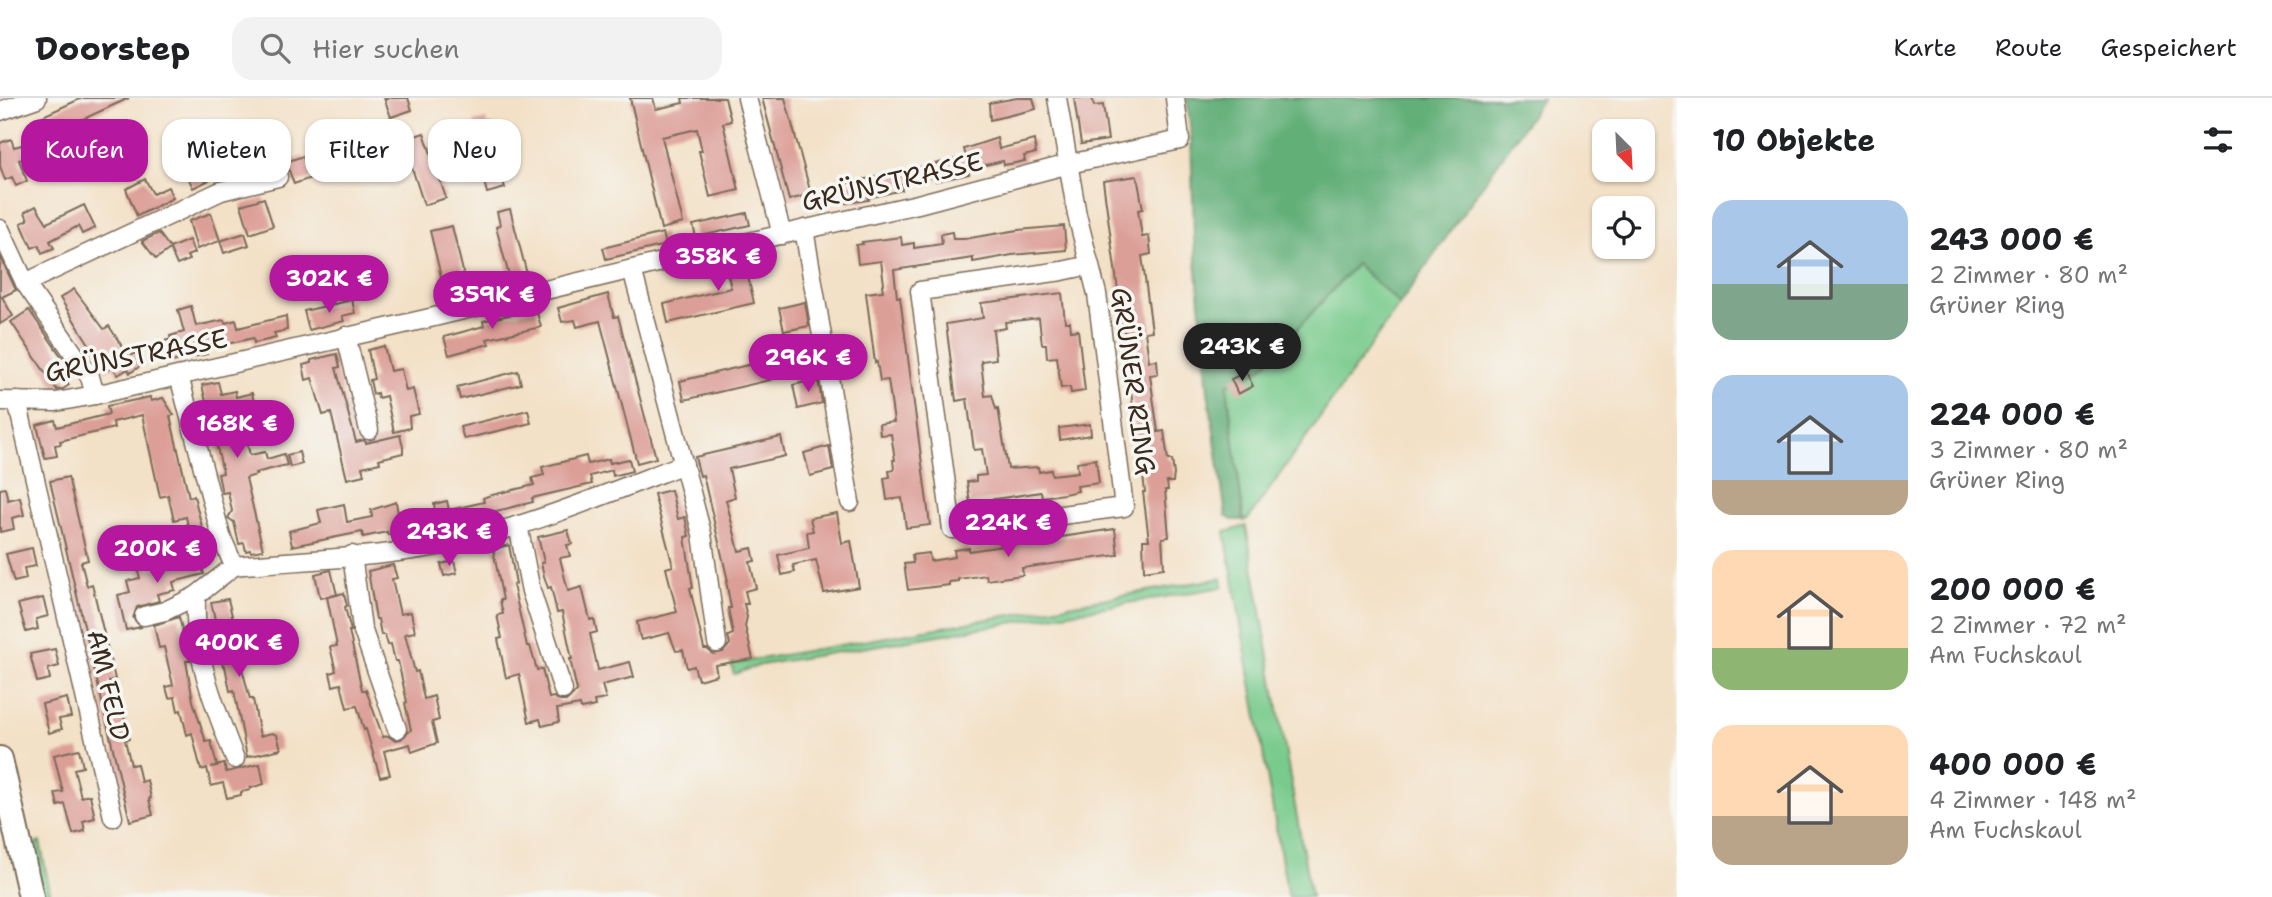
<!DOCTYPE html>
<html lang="de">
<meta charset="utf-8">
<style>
body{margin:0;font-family:"Shantell Sans",sans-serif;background:#f2f2f2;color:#202124;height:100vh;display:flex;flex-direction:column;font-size:26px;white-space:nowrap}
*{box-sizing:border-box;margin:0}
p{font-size:23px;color:#757577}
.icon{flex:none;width:38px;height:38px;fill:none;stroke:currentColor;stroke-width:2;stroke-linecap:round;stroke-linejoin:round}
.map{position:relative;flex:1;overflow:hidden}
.sheet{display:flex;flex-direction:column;background:#fff;width:595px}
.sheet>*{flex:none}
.guide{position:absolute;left:21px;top:21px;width:665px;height:63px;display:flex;gap:14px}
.needle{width:46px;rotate:156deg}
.controls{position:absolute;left:1592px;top:21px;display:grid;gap:14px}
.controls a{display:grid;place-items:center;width:63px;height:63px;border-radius:14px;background:#fff;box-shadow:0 2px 5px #0004;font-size:35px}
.price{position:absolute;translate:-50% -60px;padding:0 16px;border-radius:24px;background:#b5179e;color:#fff;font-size:23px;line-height:46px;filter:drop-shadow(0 2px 4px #0008)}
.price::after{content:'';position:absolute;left:50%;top:42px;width:21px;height:16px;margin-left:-10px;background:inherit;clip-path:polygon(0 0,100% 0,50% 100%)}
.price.on{background:#222;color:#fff}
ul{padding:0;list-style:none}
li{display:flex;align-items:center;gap:21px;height:175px;padding:0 35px}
li span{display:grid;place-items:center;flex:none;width:196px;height:140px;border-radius:21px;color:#555}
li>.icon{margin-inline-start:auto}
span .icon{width:84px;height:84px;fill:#fffc;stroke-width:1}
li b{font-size:30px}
h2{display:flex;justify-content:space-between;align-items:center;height:84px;padding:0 35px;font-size:30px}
.pill{padding:0 24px;border-radius:21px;background:#fff;box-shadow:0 2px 5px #0004;font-size:24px;line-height:63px}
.pill.on{background:#b5179e;color:#fff}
header{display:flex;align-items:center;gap:42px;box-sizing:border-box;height:98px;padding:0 35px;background:#fff;border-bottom:2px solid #e0e0e0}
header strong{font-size:33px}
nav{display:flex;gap:38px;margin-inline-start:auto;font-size:24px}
.search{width:490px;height:63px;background:#f2f2f2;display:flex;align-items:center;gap:18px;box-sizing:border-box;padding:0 24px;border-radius:21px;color:#757577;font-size:26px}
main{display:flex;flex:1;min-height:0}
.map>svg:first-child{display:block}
</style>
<header>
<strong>Doorstep</strong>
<div class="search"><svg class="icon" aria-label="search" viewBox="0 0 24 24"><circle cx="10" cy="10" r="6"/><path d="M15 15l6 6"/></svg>Hier suchen</div>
<nav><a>Karte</a><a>Route</a><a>Gespeichert</a></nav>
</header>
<main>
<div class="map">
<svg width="1677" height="799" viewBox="0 0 1677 799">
<rect width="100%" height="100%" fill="#f6f6f2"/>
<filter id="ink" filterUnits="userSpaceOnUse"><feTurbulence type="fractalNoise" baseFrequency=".0143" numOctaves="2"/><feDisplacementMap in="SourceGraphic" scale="14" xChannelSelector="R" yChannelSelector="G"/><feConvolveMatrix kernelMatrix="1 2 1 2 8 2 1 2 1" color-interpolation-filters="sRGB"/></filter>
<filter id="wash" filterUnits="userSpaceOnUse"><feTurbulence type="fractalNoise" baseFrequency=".00686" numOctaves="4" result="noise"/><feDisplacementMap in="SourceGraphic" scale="28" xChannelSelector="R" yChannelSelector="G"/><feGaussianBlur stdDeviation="1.57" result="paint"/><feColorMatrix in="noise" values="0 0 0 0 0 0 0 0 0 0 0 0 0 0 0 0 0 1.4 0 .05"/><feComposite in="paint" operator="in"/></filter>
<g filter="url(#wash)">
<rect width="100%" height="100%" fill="#f3e1c7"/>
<!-- green -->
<g fill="#79cb8d" stroke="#5a7a56" stroke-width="2">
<path d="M1356 166 1400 206 1249 420 1244 423 1227 287 1261 271Z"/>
<path d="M1246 428 1311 799H1288L1225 434Z"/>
<path d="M1222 480 1223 489 761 567 734 576 731 566Z"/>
<path d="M40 744 51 799H41L29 748Z"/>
</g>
<!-- forest -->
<path fill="#62af78" stroke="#4e6c4b" stroke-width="2" d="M1187 0H1543L1400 206 1356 166 1261 271 1227 287 1243 422H1232L1226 418 1208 293 1194 140 1191 37Z"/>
<g id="blocks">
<!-- building -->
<g fill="#dc9f97">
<path d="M82 0H129L51 36 43 18Z"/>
<path d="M384 0H408L412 12 391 19Z"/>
<path d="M630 0H653L656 11 683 5 682 0H725L731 23 723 25 739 92 710 99 699 53H702L697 31 662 39 683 125 661 131Z"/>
<path d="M762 0H785L811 96 789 102Z"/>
<path d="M1017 0H1033L1036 11 990 22 989 5Z"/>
<path d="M1077 0H1092L1094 8 1103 7 1108 42 1081 46 1074 1Z"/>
<path d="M486 21 505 90 487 95 472 38H477L474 24Z"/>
<path d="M424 35 446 100 424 107 403 42Z"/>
<path d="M265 36 273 60 251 67 243 44Z"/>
<path d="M997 40 999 51 1034 42 1036 55 1024 58 1025 63 1015 65 1004 67 1003 63 968 71 969 76 936 83 935 78 909 84 901 86 902 92 868 100 869 102 847 105 843 86 966 59 964 51Z"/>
<path d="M11 41 14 49 22 47 26 59 19 62 27 83 16 88 12 79 5 82 0 68V45Z"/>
<path d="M202 54 214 80 193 90 186 75 196 69 191 60Z"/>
<path d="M328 57 333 72 294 86 286 64 303 58 304 61 309 59 310 63Z"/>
<path d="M1137 78 1143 111 1138 112 1142 139 1149 138 1151 156 1142 158 1152 233 1145 234 1149 263 1157 262 1158 276 1150 277 1154 306 1158 334 1164 333 1168 362H1172L1174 376 1173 384H1167L1168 392H1165L1169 439 1162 440 1164 470 1144 473 1143 442H1149L1143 394H1145L1141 360 1143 359 1139 337H1136L1123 222H1122L1103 83Z"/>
<path d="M145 81 153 96 168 89 173 100 137 118 126 91Z"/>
<path d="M264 100 273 128 250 136 241 107Z"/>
<path d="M84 107 95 130 82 136 78 128 50 143 54 150 42 155 39 147 32 150 21 125 28 122 25 114 36 108 47 125Z"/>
<path d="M510 111 528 180 511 185 496 129 500 127 497 114Z"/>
<path d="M211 115 220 143 197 151 189 123Z"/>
<path d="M747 115 750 127 696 139 693 127Z"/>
<path d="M452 128 468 194 446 199 430 133Z"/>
<path d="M1064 128 1066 152 1012 157 973 164V160L894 172 897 199H900L930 427 906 430 902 400 887 402 884 380 890 379 889 373 894 372 893 362H895L891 336 880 337 879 326 894 324 888 282 880 283 877 264 875 265 866 195 883 193 882 187 884 186 881 163 858 166 856 147 863 146 862 144 901 139 902 147 914 145V150L942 146 941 136 952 134 953 141H964L1018 132Z"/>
<path d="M159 135 170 150 189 142 194 155 187 158 189 162 177 167 170 151 156 161 142 143Z"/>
<path d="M245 135 249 147 224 155 220 143Z"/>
<path d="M663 135 666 147 606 161 603 150Z"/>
<path d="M756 154 758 167 746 170 754 205 668 225 664 206 731 190 724 161Z"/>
<path d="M0 158 16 192 2 199 13 218 0 226Z"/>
<path d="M74 191 104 231 109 228 129 259 135 255 142 267 130 275 128 271 118 277 113 269 106 273 60 200Z"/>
<path d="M1062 195 1065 224H1070L1071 233 1078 232 1085 293 1071 295 1070 289 1061 290 1057 259 1047 260 1046 246H1042L1039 220 1005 224 1006 230 993 232 996 261 981 263 985 298 992 297 996 311 998 310 1008 371 1038 369 1039 374 1051 372 1052 377 1078 374 1077 364 1096 361 1099 385 1077 388 1078 393 1064 396 1042 399 1041 394 970 405 967 384 976 383V378L986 377 982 351 974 352 967 301 956 303 946 226 983 220 981 205Z"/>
<path d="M608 196 614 219 618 218 656 360 637 365 600 223 577 229 575 222 562 224 558 210Z"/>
<path d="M352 202 355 215 342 218 344 223 309 232 304 213Z"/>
<path d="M805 204 809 228 784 233 779 210Z"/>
<path d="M191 208 196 228 224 222 225 225 236 222 238 230 286 218 287 232 274 235 276 240 254 245 253 240 219 248 206 251 207 256 167 265 162 244 171 241 170 238 184 234 178 212Z"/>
<path d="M536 211 541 229 487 241 489 246 449 257 444 239 484 228 483 223Z"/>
<path d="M29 212 68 268 60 273 69 287 63 291 57 292 11 224Z"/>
<path d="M384 248 390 273 401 271 406 293 413 291 419 316 409 318 410 330 394 334 386 298 378 300 377 295 373 296 370 282 374 281 368 252Z"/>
<path d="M337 256 340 269 336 270 356 344 364 342 366 345 400 337 403 349V355L379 361 380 365 362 369 364 377 347 381 331 315 323 317 312 280 306 282 303 267 311 265V262Z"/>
<path d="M765 263 770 282 684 302 680 283Z"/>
<path d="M518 273 521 286 460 301 457 289Z"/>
<path d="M1246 274 1253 288 1238 296 1231 281Z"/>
<path d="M818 281 822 305 798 311 793 287Z"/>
<path d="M218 284 221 296 235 293 236 299 252 295 255 309 235 314 241 342 246 341 250 357 265 354 267 361 284 356 287 367 255 375 256 377 246 380 263 452 251 454 250 452 246 453 244 445 239 446 234 424 228 420 232 413 228 394 222 395 218 376 223 375 214 336 208 337 203 318 209 317 202 287Z"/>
<path d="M150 299 151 303 163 300 174 317 170 318 189 399 194 398 202 429 189 432 186 419 174 422 168 397 160 399 142 317 113 324 114 330 60 343 61 346 55 347 57 358 45 360 37 327 55 322 57 329 109 316 107 308Z"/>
<path d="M528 312 531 325 464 341 460 329Z"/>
<path d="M1090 326 1091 337 1060 342 1059 330Z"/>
<path d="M781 339 785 358 729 371 735 399 726 402 739 453 752 450 755 463 750 464 756 490 745 493 748 506H744L747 519 745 528 753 561 715 567 717 577 698 582 694 568 687 570 683 552 676 553 669 535 641 542 639 535 637 524 677 514 666 470 673 468 654 396 671 392 678 421 685 419 689 438 685 439 693 490H690L704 551H707L713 556 723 554 730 546 728 538 733 536 728 510H731L726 483H728L703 377 700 378 695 359Z"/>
<path d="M829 348 833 372 810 378 804 355Z"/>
<path d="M299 354 302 366 290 369 287 357Z"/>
<path d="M586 358 588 366 609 361 610 365 629 361 632 373 613 378 612 372 590 378 592 386 532 400 533 404 476 418 477 423 469 425 414 435 413 431 388 437 387 434 363 439 362 434 292 448 289 433 321 425 318 412 344 406 347 424 372 419 371 412 396 404 399 421 435 413 434 406 447 403 449 412 484 404 483 400 488 398 534 387 532 380 544 377 542 369Z"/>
<path d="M68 379 88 462 81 464 87 488 92 486 115 581 109 583 114 607 121 605 129 641 125 642 131 667 137 666 141 684 147 682 151 700 149 701 153 717 130 723 50 383Z"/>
<path d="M5 390 8 402 20 399 24 417 12 420 14 431 0 434V391Z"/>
<path d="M837 415 842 445 851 443 859 489 824 495 816 462 793 467 795 474 782 477 778 457 809 450 807 434 813 433 810 420Z"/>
<path d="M1115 431 1118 457 1022 470 1023 477 987 482 986 477 958 481V483L949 484V487L908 492 904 466 913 465 912 457 929 455 930 463 955 459 954 452 969 450V453Z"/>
<path d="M568 432 572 446 567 447 570 458 560 460 568 493 582 489 590 522 594 521 597 534 590 536 598 572 630 564 634 579 602 587 606 601 594 603 595 608 581 611 580 607 557 611 559 624 542 628 540 621 529 624 519 576 506 580 498 541 502 540 497 517 503 516 500 502H503L493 451 509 447 516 486 513 487 527 548H530L537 572 542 571 549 600 554 599 560 603H566L577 593 570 561H572L562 514 557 515 551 489 548 490 544 478 541 465 544 464 538 439Z"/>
<path d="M32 450 36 468 24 470 26 481 14 484 6 456Z"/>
<path d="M197 453 204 476 173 484 175 492 157 496 159 503 137 509 133 520 141 529 126 532 118 497 130 494 127 483 140 480 138 473 175 466 173 459Z"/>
<path d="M454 463 457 475 444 478 441 466Z"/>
<path d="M393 467 397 480 392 481 400 516 411 514 415 534 405 536 415 574 418 573 424 601 434 598 439 622 432 624 437 645 412 654 410 646 384 653 390 677 380 679 366 631 364 632 357 608 347 610 341 586 333 588 330 575 336 573 330 549 337 548 327 499 344 495 347 508 345 509 351 533H349L362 592H366L383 639 388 638 394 642 401 641 411 632 405 605 407 604 398 563H395L391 546 388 547 385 537H381L378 521H376L368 473Z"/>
<path d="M331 472 337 497 320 500 315 476Z"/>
<path d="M43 500 48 518 36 521 38 531 26 534 18 506Z"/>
<path d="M228 501 234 526 239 525 245 549 237 551 250 601H253L260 638 272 635 277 637 281 651 247 659 234 592 230 593 225 568H223L217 545 212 546 209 531 217 530 211 504Z"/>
<path d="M179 519 190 563H186L193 603 206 644 211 643 217 668 211 669 224 666 226 674 260 666 264 686 250 690V692L241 694V697L227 700 223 685 211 688 207 670 201 672 192 635 187 637 181 612 178 613 175 599 169 600 166 589 173 587 164 549 159 550 154 527Z"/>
<path d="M55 551 59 568 48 571 50 581 37 584 30 556Z"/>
<path d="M67 600 71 619 59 621 62 631 49 635 42 606Z"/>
<path d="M79 651 83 669 74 671 81 699 90 697 95 720 83 723 85 733 73 736 65 706 58 708 55 695 63 694 54 657Z"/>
</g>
</g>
</g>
<g filter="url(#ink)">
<use href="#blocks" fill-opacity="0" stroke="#7b6a59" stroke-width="2"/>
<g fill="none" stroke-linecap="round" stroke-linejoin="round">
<!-- minor casing -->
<g stroke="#7b6a59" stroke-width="21">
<g id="minor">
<path d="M747 0 782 137"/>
<path d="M1057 0 1077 117 1097 196 1124 409 952 431 920 193 1062 173 1090 167"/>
<path d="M0 13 37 0"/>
<path d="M0 131 25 185 90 279 95 297"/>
<path d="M804 131 850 404"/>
<path d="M632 171 702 436 717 545"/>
<path d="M25 185 221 93 278 79"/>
<path d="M346 238 369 332"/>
<path d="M179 278 221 438 234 468"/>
<path d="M0 303 56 304 95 297 430 220 695 156 918 106 1069 66 1180 42 1175 0"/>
<path d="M17 303 113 719"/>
<path d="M518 427 531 493 563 592"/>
<path d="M352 457 362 530 397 631"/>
<path d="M234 468C310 461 388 460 462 443 538 425 611 394 684 366"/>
<path d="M234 468 196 498C193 556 214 607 235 661"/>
<path d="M144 518 165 513 196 498"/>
</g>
</g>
<!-- secondary casing -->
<g stroke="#7b6a59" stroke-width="28">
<path id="secondary" d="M0 661 31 799"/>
</g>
<!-- minor -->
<use href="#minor" stroke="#fff" stroke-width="18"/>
<!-- secondary -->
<use href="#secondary" stroke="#fff" stroke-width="24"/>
</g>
</g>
<g text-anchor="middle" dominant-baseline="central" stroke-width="7" stroke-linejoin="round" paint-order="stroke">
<!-- street labels -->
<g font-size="26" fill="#3b2a1e" stroke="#f6f6f2">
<text transform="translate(892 83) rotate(-13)">GRÜNSTRASSE</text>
<text transform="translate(136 257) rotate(-11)">GRÜNSTRASSE</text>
<text transform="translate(1134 283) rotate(82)">GRÜNER RING</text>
<text transform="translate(109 587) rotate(77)">AM FELD</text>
</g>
</g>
</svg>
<div class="controls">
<a><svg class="needle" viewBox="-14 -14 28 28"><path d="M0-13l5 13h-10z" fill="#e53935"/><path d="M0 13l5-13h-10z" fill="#757577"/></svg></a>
<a><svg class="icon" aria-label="locate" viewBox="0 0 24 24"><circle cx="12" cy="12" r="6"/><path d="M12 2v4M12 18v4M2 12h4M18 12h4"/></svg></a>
</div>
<b class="price" style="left:718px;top:195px">358K €</b>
<b class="price" style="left:329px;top:217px">302K €</b>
<b class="price" style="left:492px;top:233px">359K €</b>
<b class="price on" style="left:1242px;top:285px">243K €</b>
<b class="price" style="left:808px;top:296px">296K €</b>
<b class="price" style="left:237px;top:362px">168K €</b>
<b class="price" style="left:1008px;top:461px">224K €</b>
<b class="price" style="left:449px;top:470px">243K €</b>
<b class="price" style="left:157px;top:487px">200K €</b>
<b class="price" style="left:239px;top:581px">400K €</b>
<div class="guide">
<a class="pill on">Kaufen</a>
<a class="pill">Mieten</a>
<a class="pill">Filter</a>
<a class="pill">Neu</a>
</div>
</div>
<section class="sheet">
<h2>10 Objekte<svg class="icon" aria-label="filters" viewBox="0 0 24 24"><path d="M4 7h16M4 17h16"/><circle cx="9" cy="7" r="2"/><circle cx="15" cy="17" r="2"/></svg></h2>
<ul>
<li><span style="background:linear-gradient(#a9c7e8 60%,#7fa58c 0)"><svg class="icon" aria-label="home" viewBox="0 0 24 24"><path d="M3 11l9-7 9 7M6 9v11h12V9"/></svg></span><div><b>243 000 €</b><p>2 Zimmer · 80 m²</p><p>Grüner Ring</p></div></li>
<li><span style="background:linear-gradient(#a9c7e8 75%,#b9a48a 0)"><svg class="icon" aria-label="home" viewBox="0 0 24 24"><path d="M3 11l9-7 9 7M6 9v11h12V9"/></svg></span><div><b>224 000 €</b><p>3 Zimmer · 80 m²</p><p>Grüner Ring</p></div></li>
<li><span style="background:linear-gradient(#ffd9b3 70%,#8fb573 0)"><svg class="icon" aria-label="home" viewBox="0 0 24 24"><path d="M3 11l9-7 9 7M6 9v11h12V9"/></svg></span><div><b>200 000 €</b><p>2 Zimmer · 72 m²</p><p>Am Fuchskaul</p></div></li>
<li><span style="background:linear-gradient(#ffd9b3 65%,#b9a48a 0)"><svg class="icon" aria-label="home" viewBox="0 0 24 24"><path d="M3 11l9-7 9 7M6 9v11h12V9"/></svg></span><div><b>400 000 €</b><p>4 Zimmer · 148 m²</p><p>Am Fuchskaul</p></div></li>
</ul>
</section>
</main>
